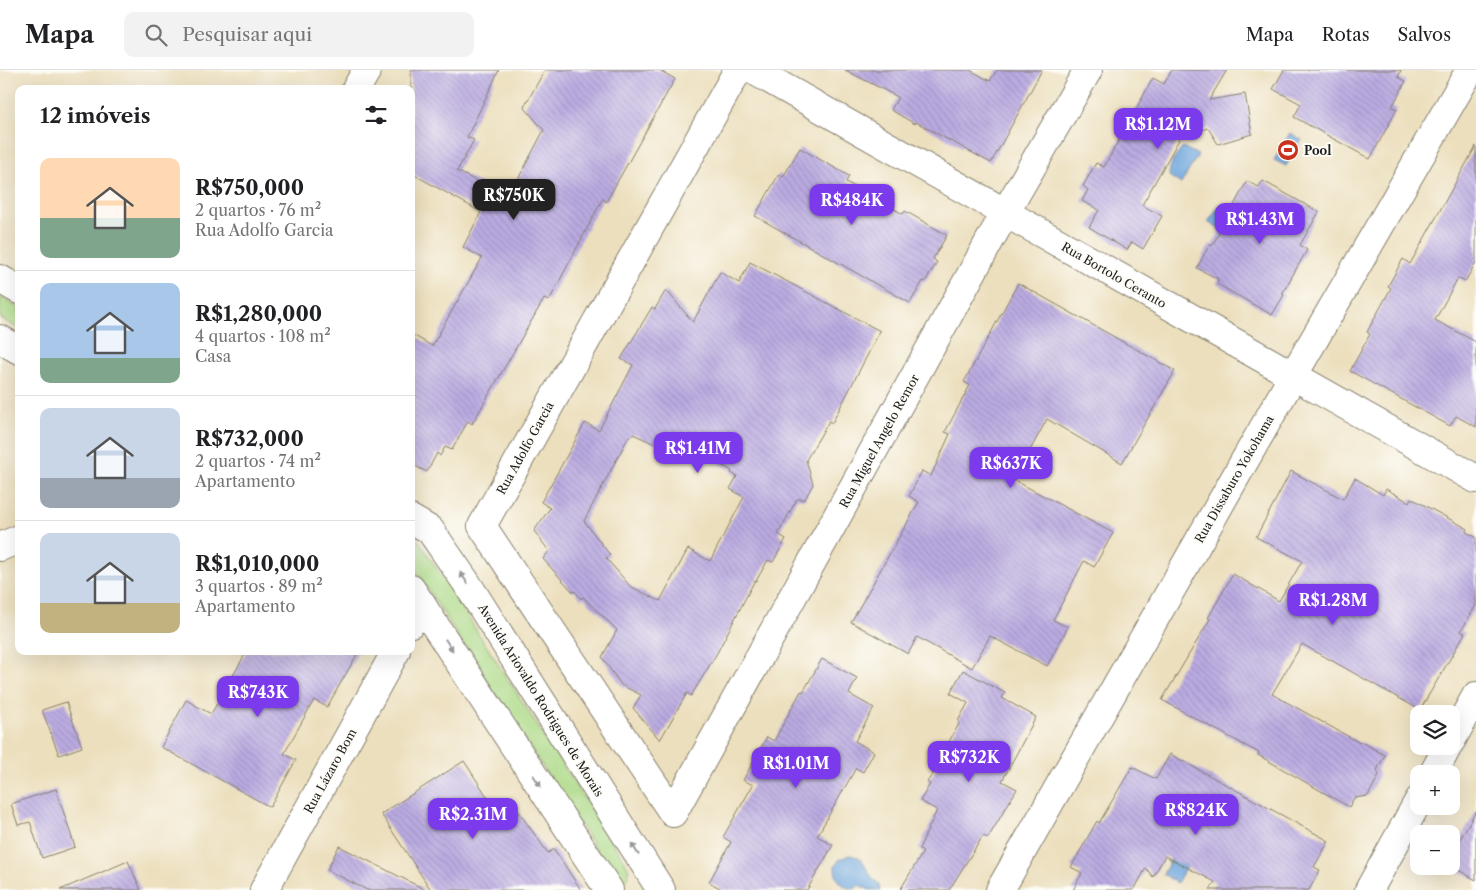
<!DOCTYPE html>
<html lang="pt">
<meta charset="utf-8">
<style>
body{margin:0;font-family:"Libre Caslon Text",serif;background:#f2f2f2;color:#202124;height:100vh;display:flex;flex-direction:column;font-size:19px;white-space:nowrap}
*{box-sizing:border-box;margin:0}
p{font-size:16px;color:#757577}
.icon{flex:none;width:28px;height:28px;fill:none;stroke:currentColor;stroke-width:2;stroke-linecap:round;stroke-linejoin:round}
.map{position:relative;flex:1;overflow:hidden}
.side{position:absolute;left:15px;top:15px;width:400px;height:570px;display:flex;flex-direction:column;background:#fff;border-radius:10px;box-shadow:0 5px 20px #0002}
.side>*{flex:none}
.buttons{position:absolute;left:1410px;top:635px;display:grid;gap:10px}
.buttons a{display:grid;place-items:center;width:50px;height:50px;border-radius:10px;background:#fff;box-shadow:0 5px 20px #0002;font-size:25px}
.price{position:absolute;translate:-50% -42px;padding:0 11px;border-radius:10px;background:#7c3aed;color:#fff;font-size:16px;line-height:32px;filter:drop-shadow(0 1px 2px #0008)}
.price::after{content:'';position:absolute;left:50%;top:30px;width:15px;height:11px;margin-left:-8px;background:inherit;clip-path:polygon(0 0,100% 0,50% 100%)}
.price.on{background:#222;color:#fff}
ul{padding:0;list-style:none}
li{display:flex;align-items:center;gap:15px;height:125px;padding:0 25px}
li+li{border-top:1px solid #e0e0e0}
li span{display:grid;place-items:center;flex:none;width:140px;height:100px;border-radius:10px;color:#555}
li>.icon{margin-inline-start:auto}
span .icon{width:60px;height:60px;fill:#fffc;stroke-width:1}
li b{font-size:21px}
h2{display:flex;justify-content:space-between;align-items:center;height:60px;padding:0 25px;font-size:21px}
header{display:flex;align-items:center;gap:30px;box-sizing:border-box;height:70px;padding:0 25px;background:#fff;border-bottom:1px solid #e0e0e0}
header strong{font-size:24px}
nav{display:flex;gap:28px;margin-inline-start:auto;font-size:18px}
.search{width:350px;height:45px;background:#f2f2f2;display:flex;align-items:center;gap:12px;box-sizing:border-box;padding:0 18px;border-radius:10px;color:#757577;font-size:19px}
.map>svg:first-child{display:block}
</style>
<header>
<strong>Mapa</strong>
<div class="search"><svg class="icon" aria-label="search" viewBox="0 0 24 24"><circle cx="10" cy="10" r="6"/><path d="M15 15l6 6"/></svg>Pesquisar aqui</div>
<nav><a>Mapa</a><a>Rotas</a><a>Salvos</a></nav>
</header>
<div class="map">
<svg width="1476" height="820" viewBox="0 0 1476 820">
<defs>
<pattern id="building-back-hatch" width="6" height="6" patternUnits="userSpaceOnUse" patternTransform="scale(1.25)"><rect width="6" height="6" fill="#baaae1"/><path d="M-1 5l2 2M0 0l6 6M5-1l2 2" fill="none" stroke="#9f92c0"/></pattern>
</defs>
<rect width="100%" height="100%" fill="#fdfcf7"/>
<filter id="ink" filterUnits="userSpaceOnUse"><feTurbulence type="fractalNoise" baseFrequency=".02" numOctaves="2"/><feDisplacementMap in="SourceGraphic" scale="10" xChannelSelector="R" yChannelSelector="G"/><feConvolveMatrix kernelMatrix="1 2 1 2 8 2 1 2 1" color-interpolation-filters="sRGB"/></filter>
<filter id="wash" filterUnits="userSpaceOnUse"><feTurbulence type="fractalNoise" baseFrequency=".0096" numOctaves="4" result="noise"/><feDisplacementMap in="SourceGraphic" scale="20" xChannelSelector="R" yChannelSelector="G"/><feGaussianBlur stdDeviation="1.12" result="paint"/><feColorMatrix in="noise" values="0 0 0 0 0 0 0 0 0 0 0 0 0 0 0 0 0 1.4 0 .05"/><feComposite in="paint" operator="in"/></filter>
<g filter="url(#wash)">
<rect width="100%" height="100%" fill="#ecdfbd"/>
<!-- green -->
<g fill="#acd986" stroke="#647a51">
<path d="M0 227 19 238V259L0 248Z"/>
<path d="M411 466 419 471 625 792C630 800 631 805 623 811L616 810 411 493Z"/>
</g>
<!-- water -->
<g fill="#6ca4db" stroke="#44607c">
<path d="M1290 63 1302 70 1286 96 1274 90Z"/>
<path d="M1183 77 1198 85 1181 114 1169 106C1170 90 1175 89 1183 77Z"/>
<path d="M1218 137 1247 155 1237 171 1208 152Z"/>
<path d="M1178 776 1193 785 1177 813 1163 804Z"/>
<path d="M849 785 858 787 862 790 872 808 879 814 880 820H869L859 815 855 819C843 819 834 808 835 796L840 789Z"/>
</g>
<g id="blocks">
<!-- building -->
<g fill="url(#building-back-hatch)" fill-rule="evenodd">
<path d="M411 0H499L467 67 474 70 457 101 508 128 544 60 524 37 545 0H659L675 9 606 132 603 128 549 231 544 229 472 354 468 351 452 380 445 377 440 386 437 383 427 402 411 394V264L432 276 482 188 463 177 481 142 411 103Z"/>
<path d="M845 0H970L990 11 997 0H1042L991 93 916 52 915 54 891 40 898 27Z"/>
<path d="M1172 0H1227L1209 30 1245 24 1252 64 1218 74 1208 58 1181 66 1142 135 1162 146 1143 179 1132 172 1127 180 1089 157 1099 140 1082 131 1088 120 1083 116 1096 93 1104 97 1153 8 1164 14Z"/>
<path d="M1284 0H1401L1398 7 1406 11 1392 37 1397 39 1370 89 1294 47 1301 34 1273 19Z"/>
<path d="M1476 76V192L1465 212 1458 208 1435 250 1476 272V357L1456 346 1450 356 1350 301 1370 264 1367 262 1391 218 1388 216 1403 189 1410 194Z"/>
<path d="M800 78 849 106 846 112 903 144 905 141 947 165 933 189 937 192 925 212 923 211 910 233 755 146 779 104 783 107Z"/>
<path d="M1247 111 1258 117 1263 111 1319 142 1300 175 1307 180 1282 224 1284 225 1272 245 1217 214 1218 209 1197 198 1210 174 1212 176Z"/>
<path d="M750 192 880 261 832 353 829 351 806 390 813 414 805 429H797L778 464 786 469 773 492 768 490 756 511 755 510 717 583 691 626 687 623 660 670 633 638 641 625 621 615 602 587 617 560 583 527 581 529 575 521 573 522 543 489 549 481 534 461 550 438 541 432 585 353 599 360 633 295 621 289 652 237 655 239 666 220 693 252 720 202 739 213ZM661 361 732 401 731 403 737 406 730 419 744 427 710 491 688 479 660 531 630 516 606 488 610 485 584 451 629 366 631 367 633 364 655 374Z"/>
<path d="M1018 213 1175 301 1122 393 1047 349 1014 410 1113 463 1094 497 1084 491 1053 550 1068 557 1047 596 990 566 972 598 917 567 908 584 851 552 919 432 909 426 922 401 931 406 950 364 945 362 970 315 964 312Z"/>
<path d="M1291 401 1343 429 1355 408 1383 425 1386 419 1409 432 1411 428 1468 459 1466 462 1476 467V535L1461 561 1465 563 1420 640 1302 574 1272 624 1360 673 1361 672 1385 685 1377 700 1379 705 1368 726 1354 728 1349 737 1258 685 1259 683 1162 630 1210 549 1208 548 1233 504 1279 531 1302 491 1256 467Z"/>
<path d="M247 581H359L327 637 314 630 284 684 296 690 270 737 161 677 186 630 211 644Z"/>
<path d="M822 589 857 608 849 624 874 638 855 671 874 682 863 702 856 698 817 766 833 775 807 820H723L709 812 731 772 723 767 753 715 743 710 767 667 774 671 801 621 803 622Z"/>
<path d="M963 600 1005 623 1002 628 1036 647 1002 711 1017 719 988 768 983 766 949 820H900L923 782 919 779 937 740 920 731 930 714 927 712 938 697 936 695 960 652 958 651 968 633 950 623Z"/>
<path d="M66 632 82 677 59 685 42 640Z"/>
<path d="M1170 684 1329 771 1314 797 1320 800 1309 820H1210L1215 812 1165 786 1153 807 1146 798 1134 820H1073L1082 803 1071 797 1097 751 1099 753 1132 697 1156 709Z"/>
<path d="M464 691 494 737 508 727 548 783 554 779 581 820H431L381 744Z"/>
<path d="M56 719 75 777 42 788 30 752 18 755 11 734Z"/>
<path d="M1476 741V810L1451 796V785Z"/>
<path d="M339 776 426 820H367L327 800Z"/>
<path d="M128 791 141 820H60Z"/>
</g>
</g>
</g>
<g filter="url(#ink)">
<use href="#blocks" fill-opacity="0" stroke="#847e6c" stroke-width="1"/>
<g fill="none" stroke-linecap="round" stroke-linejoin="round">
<!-- minor casing -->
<g stroke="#847e6c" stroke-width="30">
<g id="minor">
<path d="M738 0 482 456 673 743 1005 143 1088 0"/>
<path d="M753 0 1476 409"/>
<path d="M356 19 367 0"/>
<path d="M0 477 19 469"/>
<path d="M411 553 422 534"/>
<path d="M1451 671 1476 626"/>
<path d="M1433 704 1448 676"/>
<path d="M264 820 396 581"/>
<path d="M1000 820 1293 306 1470 0"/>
<path d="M1369 820 1419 730"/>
</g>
</g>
<!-- tertiary casing -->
<g stroke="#847e6c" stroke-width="30">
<g id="tertiary">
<path d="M0 209 19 220"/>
<path d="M0 269 19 280"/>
<path d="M411 449 430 460 466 512 661 820"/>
<path d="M411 519 609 820"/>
</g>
</g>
<!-- minor -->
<use href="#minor" stroke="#fff" stroke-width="28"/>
<!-- tertiary -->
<use href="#tertiary" stroke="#fff" stroke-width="28"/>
</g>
<!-- one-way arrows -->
<defs><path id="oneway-solid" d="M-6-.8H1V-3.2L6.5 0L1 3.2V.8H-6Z" transform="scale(1.25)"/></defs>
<g fill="#999">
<use href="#oneway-solid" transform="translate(464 508) rotate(-124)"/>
<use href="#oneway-solid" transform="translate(449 575) rotate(57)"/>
<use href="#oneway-solid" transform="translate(537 711) rotate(57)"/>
<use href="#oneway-solid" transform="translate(635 779) rotate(-122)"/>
</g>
</g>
<!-- icons -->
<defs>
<g id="stadium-disc" transform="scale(1.125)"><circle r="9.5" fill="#c8321e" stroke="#fdfcf7"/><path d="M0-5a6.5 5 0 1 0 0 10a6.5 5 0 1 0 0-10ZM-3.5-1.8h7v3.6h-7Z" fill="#fff"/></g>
</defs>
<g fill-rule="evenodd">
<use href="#stadium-disc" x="1288" y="80"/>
</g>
<g text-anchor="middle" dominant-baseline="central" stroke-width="4" stroke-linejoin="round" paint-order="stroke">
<!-- poi labels -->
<g font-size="12" font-weight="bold" fill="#1c1c1c" stroke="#fdfcf7" text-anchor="start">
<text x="1304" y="80">Pool</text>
</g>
<!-- street labels -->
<g font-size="12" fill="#1c1c1c" stroke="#fdfcf7">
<text transform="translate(1114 205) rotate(30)">Rua Bortolo Ceranto</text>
<text transform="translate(879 371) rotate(-61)">Rua Miguel Angelo Remor</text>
<text transform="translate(525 378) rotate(-61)">Rua Adolfo Garcia</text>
<text transform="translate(1234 409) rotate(-60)">Rua Dissaburo Yokohama</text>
<text transform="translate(541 630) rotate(58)">Avenida Ariovaldo Rodrigues de Morais</text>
<text transform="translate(330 701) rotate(-61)">Rua Lázaro Bom</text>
</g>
</g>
</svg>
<div class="buttons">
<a><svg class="icon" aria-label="layers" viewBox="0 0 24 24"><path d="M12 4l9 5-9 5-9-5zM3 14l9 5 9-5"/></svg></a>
<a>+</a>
<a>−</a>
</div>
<b class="price" style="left:1158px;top:80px">R$1.12M</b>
<b class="price on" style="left:514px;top:151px">R$750K</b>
<b class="price" style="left:852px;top:156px">R$484K</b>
<b class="price" style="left:1260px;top:175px">R$1.43M</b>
<b class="price" style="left:698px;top:404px">R$1.41M</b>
<b class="price" style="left:1011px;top:419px">R$637K</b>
<b class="price" style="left:1333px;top:556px">R$1.28M</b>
<b class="price" style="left:258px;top:648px">R$743K</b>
<b class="price" style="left:969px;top:713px">R$732K</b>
<b class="price" style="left:796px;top:719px">R$1.01M</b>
<b class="price" style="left:1196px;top:766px">R$824K</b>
<b class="price" style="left:473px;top:770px">R$2.31M</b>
<section class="side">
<h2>12 imóveis<svg class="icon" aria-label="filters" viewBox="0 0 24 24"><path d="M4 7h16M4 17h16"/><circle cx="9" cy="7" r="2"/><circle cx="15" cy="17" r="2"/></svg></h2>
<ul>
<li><span style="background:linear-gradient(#ffd9b3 60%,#7fa58c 0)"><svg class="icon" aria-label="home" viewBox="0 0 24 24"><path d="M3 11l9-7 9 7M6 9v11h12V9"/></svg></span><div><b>R$750,000</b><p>2 quartos · 76 m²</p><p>Rua Adolfo Garcia</p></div></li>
<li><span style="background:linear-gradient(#a9c7e8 75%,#7fa58c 0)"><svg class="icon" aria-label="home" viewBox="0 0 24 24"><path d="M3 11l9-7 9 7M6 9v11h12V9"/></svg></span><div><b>R$1,280,000</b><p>4 quartos · 108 m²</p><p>Casa</p></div></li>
<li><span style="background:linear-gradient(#c9d6e8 70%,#9aa5b1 0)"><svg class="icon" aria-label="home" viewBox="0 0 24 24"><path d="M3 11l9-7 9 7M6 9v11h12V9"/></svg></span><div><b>R$732,000</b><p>2 quartos · 74 m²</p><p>Apartamento</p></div></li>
<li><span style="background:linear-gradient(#c9d6e8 70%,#c2b280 0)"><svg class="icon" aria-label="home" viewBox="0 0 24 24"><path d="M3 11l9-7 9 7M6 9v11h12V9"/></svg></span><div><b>R$1,010,000</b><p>3 quartos · 89 m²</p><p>Apartamento</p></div></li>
</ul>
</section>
</div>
